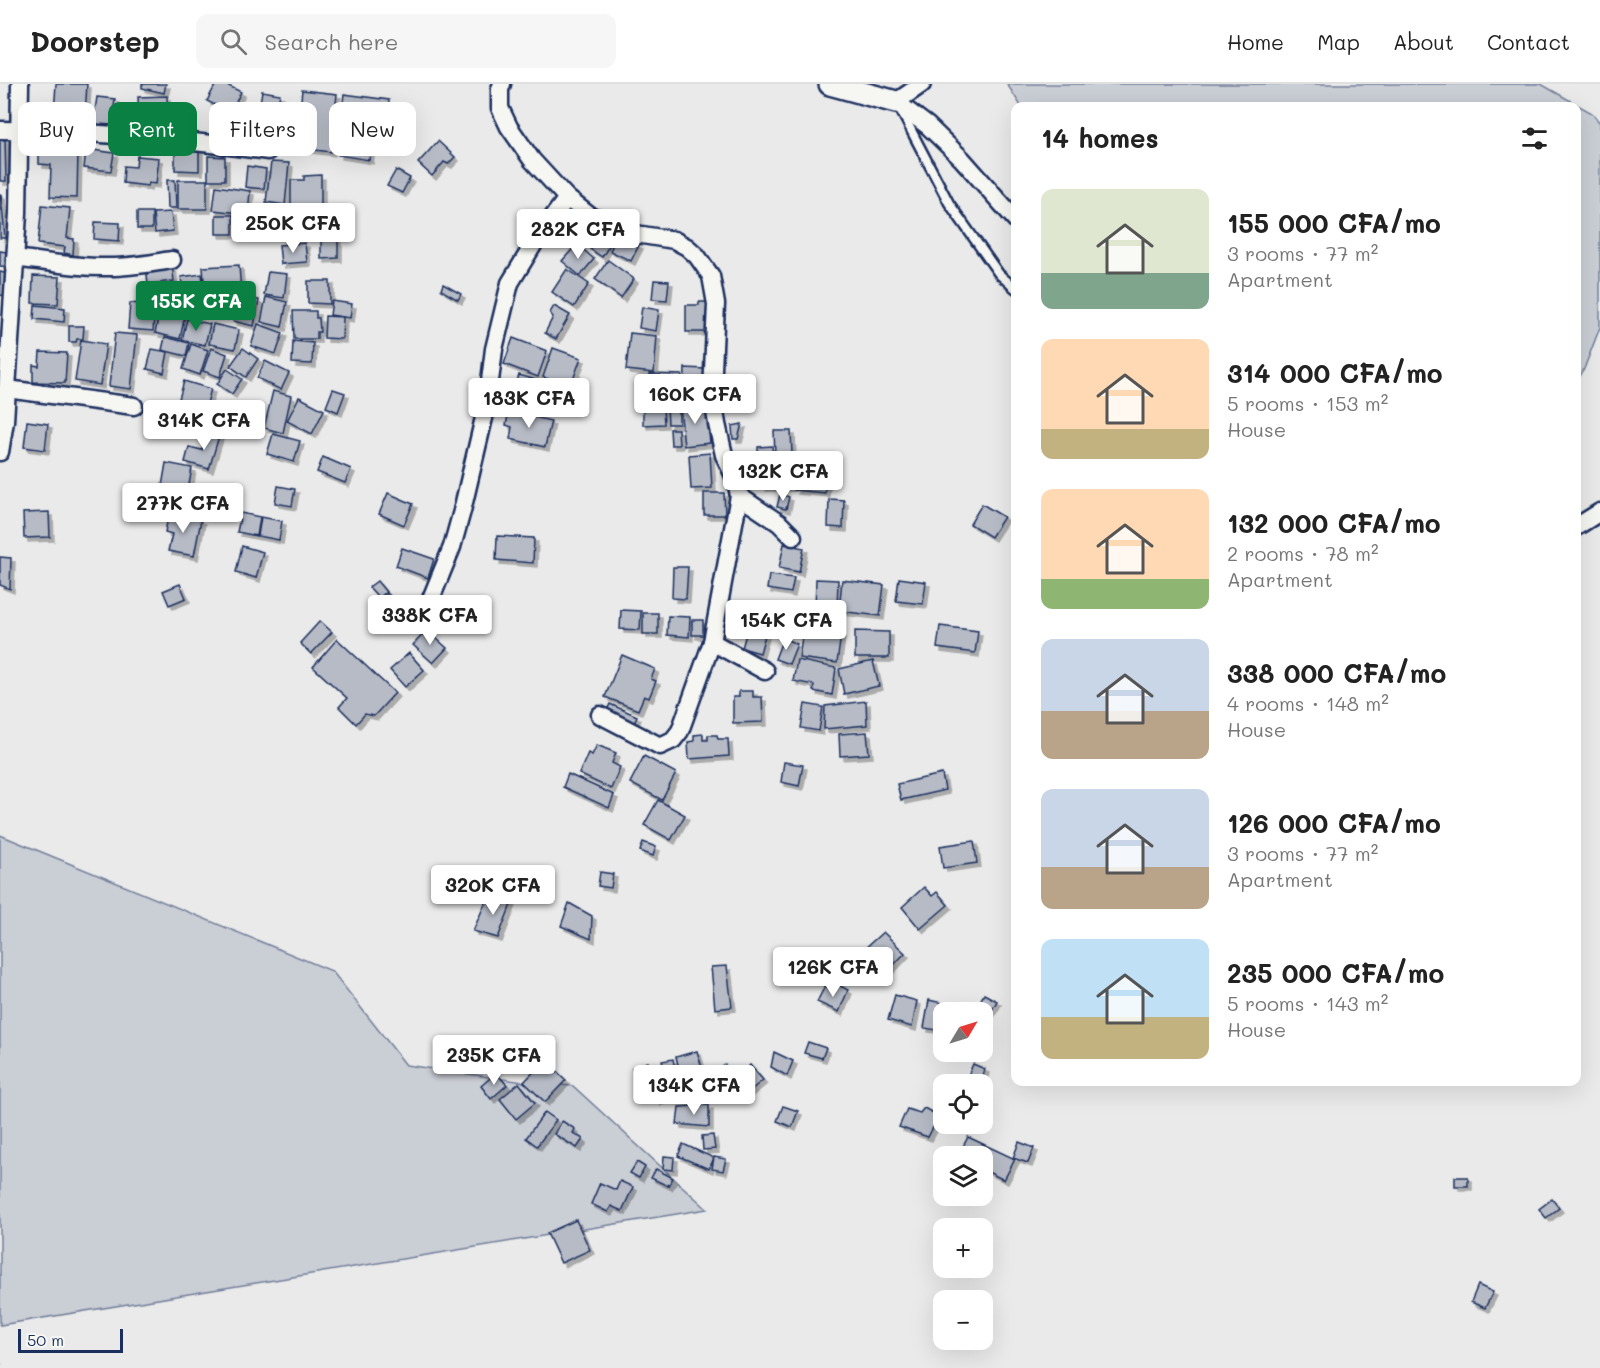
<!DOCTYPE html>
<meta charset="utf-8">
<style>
body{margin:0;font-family:Mali,sans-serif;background:#f6f6f6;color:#222;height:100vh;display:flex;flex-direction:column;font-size:22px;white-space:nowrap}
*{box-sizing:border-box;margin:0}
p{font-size:20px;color:#767676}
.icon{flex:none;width:33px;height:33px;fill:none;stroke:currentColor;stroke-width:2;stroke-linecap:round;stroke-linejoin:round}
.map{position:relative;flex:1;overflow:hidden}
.side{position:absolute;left:1011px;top:18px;width:570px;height:984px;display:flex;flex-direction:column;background:#fff;border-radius:12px;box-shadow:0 6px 24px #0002}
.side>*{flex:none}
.hud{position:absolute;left:18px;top:18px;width:570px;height:54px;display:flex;gap:12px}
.needle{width:39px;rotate:52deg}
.controls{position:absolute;left:933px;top:918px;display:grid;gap:12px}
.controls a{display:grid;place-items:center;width:60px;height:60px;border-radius:12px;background:#fff;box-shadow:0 6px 24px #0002;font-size:30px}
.scale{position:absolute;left:18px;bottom:15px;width:105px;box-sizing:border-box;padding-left:6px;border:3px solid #1b2f5e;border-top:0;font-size:16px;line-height:21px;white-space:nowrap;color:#1b2f5e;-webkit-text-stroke:4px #f6f6f2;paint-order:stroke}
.price{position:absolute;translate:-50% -51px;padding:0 14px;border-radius:6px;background:#fff;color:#222;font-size:20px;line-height:39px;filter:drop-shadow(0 2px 3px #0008)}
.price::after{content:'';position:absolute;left:50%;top:36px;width:18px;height:14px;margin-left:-9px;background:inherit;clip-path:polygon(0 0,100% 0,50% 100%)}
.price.selected{background:#0b8043;color:#fff}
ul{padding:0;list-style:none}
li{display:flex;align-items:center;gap:18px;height:150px;padding:0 30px}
li span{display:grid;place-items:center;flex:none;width:168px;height:120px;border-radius:12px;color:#555}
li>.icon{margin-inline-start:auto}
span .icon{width:72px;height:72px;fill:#fffc;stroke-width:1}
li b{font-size:26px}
h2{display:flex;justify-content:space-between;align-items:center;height:72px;padding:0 30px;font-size:26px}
.chip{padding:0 21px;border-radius:12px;background:#fff;box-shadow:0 6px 24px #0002;font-size:21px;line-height:54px}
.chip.selected{background:#0b8043;color:#fff}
header{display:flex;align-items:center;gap:36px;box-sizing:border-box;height:84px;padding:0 30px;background:#fff;border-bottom:2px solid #e0e0e0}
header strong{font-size:28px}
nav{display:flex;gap:33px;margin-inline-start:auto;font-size:21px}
.search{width:420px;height:54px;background:#f6f6f6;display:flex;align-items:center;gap:15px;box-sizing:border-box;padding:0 21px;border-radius:12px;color:#767676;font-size:22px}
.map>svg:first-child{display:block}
</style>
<header>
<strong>Doorstep</strong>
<div class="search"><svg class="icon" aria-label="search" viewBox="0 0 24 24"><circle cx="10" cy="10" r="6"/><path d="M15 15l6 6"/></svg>Search here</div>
<nav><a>Home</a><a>Map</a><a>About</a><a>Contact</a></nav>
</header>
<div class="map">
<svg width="1600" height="1284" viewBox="0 0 1600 1284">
<defs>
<filter id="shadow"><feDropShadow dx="4" dy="4" stdDeviation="0" flood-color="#0004"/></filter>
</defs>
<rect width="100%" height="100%" fill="#e9eae9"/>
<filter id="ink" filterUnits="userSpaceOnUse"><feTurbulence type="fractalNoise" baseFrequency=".0167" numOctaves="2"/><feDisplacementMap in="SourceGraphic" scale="12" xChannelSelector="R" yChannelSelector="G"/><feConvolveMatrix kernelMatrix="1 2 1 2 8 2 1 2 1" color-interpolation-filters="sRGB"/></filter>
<g filter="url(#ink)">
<!-- green -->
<g fill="#caced5" stroke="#727e9a" stroke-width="1.5">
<path d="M1007 0H1541L1592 29 1600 39V243L1584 285 1577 298 1576 22H1021Z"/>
<path d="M0 751 332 887 406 981 524 998 573 1002 707 1125 0 1241Z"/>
</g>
<!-- building -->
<g fill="#b6bbc6" stroke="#1b2f5e" stroke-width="1.5" filter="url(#shadow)">
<path d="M56 0H87L85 31 54 29Z"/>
<path d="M142 0H166L164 9 142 4Z"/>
<path d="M216 0H225L241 8 230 29 207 17Z"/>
<path d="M302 6 337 10 331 68 307 65V58L290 56 292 37 308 38 310 27 300 26Z"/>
<path d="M262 7 280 10 276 28 259 25Z"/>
<path d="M344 10 389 16 386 45 368 42 367 57 339 53Z"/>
<path d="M167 12 168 38H139L138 13Z"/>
<path d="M97 13 115 15 111 42 93 40Z"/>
<path d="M236 20 251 25 241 54 227 49Z"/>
<path d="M261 30 288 33 286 56 260 54Z"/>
<path d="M0 54H5L6 97H0Z"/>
<path d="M341 57 371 62 369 76 338 71Z"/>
<path d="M438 57 455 73 448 80 444 78 432 92 418 79Z"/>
<path d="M39 63 78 65 77 114 50 113 51 81 39 80Z"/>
<path d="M86 65 114 69 111 87 84 84Z"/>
<path d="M175 65 199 66V87L175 86Z"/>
<path d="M137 72 159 74 156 100 149 99 148 102 123 99 124 82 136 83Z"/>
<path d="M208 72 225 73V96H208Z"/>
<path d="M271 78 289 79 285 121 266 118Z"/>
<path d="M247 82 266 85 264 105 245 103Z"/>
<path d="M396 86 410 94 402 109 387 102Z"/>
<path d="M321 91V124H291V96H304V92Z"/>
<path d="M167 96H175L176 124H168Z"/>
<rect x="178" y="96" width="29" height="29"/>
<path d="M216 102 250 107 248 130 213 126Z"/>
<path d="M0 110H1L5 154H0Z"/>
<path d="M42 121 70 124 67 154 74 155 73 171 64 169 65 163 38 160Z"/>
<rect x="137" y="128" width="15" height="17"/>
<path d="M171 128 173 147 155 149 153 129Z"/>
<path d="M566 128 586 141 573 162 553 149Z"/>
<rect x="216" y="131" width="17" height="19"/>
<path d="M95 138 120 139 119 157 94 155Z"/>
<path d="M603 147 614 154 602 173 590 165Z"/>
<path d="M617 151 639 161 631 177 610 167Z"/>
<path d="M321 155H338V174L321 175Z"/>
<path d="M305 159 307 178 281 180 279 161Z"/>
<path d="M577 160 594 175 580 192 562 177Z"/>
<path d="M0 167 13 169 11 183 0 182Z"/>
<path d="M608 176 634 195 621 214 595 195Z"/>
<path d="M172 180 174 197 148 200 146 183Z"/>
<path d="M239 181 241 210 205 212 203 183Z"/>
<path d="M567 185 589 200 574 223 552 208Z"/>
<path d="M0 188 13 191 9 213 0 211Z"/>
<path d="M268 188 287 190 284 214 264 211Z"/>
<path d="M202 190 205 213 184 216 181 193Z"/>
<path d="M33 192 60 193 58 220 32 219Z"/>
<path d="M654 196 669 197 667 216 652 215Z"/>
<path d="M308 197H330V220L308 219Z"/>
<path d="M177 199 179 214 154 218 152 203Z"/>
<path d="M443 200 461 210 458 216 441 206Z"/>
<path d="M238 212 259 216 254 242 233 237Z"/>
<path d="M266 213 287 218 282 243 261 238Z"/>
<path d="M332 217 352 220 350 234 330 231Z"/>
<path d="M699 218H713V248H686V221H699Z"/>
<path d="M130 219 155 221 153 247 128 245Z"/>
<path d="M35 221 65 224 64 238 34 235Z"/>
<path d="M554 222 570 231 556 255 545 249 553 233 550 229Z"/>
<path d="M642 223 659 226 656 247 639 244Z"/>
<path d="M160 226 185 231 180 255 155 249Z"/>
<path d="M293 227H316V234H319L320 248H317V255H294Z"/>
<path d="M325 232 343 233 342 255 324 254Z"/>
<path d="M187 235 210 240 205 261 182 256Z"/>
<path d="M213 240 239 246 235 265 209 260Z"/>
<path d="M258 240 283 249 276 270 251 262Z"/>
<path d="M69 242H84L83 255H77L76 258H69Z"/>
<path d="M115 249 137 251 131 305 109 302Z"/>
<path d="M630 249 657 252 654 289 626 286Z"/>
<path d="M165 253 189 259 186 272 162 266Z"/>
<path d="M513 254 547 267 538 293 504 280Z"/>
<path d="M81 256 106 260 100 301 75 297Z"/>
<path d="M293 257 313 259 312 280 292 279Z"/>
<path d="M191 260 208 266 200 291 183 285Z"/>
<path d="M211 264 227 270 220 293 203 287Z"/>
<path d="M243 264 258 275 246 293 230 282Z"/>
<path d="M553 264 581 274 570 304 543 293Z"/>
<path d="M152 265 168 268 164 289 147 285Z"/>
<path d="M40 268 67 269 65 299 33 298V281L39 282Z"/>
<path d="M265 277 289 289 281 306 257 294Z"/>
<path d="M685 284 705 285V307L700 306 699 318H684Z"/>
<path d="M227 285 242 295 232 310 217 300Z"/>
<path d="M650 290 682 291V313H651Z"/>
<path d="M519 291 561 303 556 323 513 311Z"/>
<path d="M184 297 211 305 204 330 177 322Z"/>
<path d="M333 305 345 309 338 328 326 323Z"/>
<path d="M273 307 291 312 283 349 264 344Z"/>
<path d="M299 313 324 326 312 350 287 337Z"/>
<path d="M706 320 710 359 684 362 680 322Z"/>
<path d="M667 323H679V340H668Z"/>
<path d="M643 324H663L664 340 643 341Z"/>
<path d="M509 327 551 337 545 363 510 355 512 343 506 341Z"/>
<path d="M27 337 48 340 45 366 24 363Z"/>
<path d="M742 340 738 355H733L732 342Z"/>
<path d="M208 345 220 349 209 385 185 378 189 363 202 366Z"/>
<path d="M670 345H678L679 361H671Z"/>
<path d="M774 347H791L792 370H775Z"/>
<path d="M273 350 300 357 294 378 267 370Z"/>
<path d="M772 362 773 373 758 374V363Z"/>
<path d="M710 369 712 404 691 405 689 371Z"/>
<path d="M797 372 828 376 825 409 794 406Z"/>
<path d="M323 373 351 385 345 399 317 388Z"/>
<path d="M166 379 192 384 187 412 161 408Z"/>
<path d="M774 385H791V403H762V390H774Z"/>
<path d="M278 402 295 405 292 422 275 419Z"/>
<path d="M388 409 413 420 404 441 379 430Z"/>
<path d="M704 409H724L725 431H704Z"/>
<path d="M780 410 789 413 786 425 777 423Z"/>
<path d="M829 415 844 416 843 444 828 443Z"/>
<path d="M982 420 1004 433 991 453 970 440Z"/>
<path d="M49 428 50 453 24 454 23 429Z"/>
<path d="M169 429 201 436 194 472 168 467 172 450 165 448Z"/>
<path d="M241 429 260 433 257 452 237 448Z"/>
<path d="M261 433 282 437 279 456 258 452Z"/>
<path d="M497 452 534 454 533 479 496 476Z"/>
<path d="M784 460 804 464 799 488 779 484Z"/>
<path d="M242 462 263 468 256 494 236 488Z"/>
<path d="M402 464 434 475 428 494 396 482Z"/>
<path d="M0 473 11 474 10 505 0 501Z"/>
<path d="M673 483H688L686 515 672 514Z"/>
<path d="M769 491 794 494 791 509 767 505Z"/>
<path d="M899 494 926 498 923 520 896 517Z"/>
<path d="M816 495 838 496 837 526 815 525Z"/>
<path d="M842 496 884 501 880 532 839 527Z"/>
<path d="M377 497 386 508 379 514 369 503Z"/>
<path d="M180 500 186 514 169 521 163 507Z"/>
<path d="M387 509 416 538 410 545 381 516Z"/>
<path d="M737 523 757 527 754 544 734 541Z"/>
<path d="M621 526 641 527 640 546 620 545Z"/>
<rect x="643" y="529" width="15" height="21"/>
<path d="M668 532 690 533 689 553 667 551Z"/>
<rect x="692" y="536" width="11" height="15"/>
<path d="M320 537 332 548 311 570 300 559Z"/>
<path d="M940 542 978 547 975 569 937 564Z"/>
<path d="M427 546 447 564 433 579 413 561Z"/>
<path d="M747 546 765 551 760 569 742 564Z"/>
<path d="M803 546 841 551 837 579 799 574Z"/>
<path d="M855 547 889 548V574H855Z"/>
<path d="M783 554 797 560 789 580 775 575Z"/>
<path d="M337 555 395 609 374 632 365 630 356 640 339 623 347 614 313 583Z"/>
<path d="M409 569 424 586 405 603 390 586Z"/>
<path d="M622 571 655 585 651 595 656 597 649 614 644 612 638 626 605 613Z"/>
<path d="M797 576 836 584 832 611 813 607 814 601 793 597Z"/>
<path d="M873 577 879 602 844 610 839 585Z"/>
<path d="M739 607H753V613H762L763 638 733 639V613H739Z"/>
<path d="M866 617 867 641 824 645 825 622Z"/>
<path d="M610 620 637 632 633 642 605 630Z"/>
<path d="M805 620 823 623 819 647 801 644Z"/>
<path d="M867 648 869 670 840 672 839 650Z"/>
<path d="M703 650V656H708V651H717L718 655H728L729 672 689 675 688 658 694 657V651Z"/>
<path d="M597 661 616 669 612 679 620 683 611 705 579 690 588 669 592 671Z"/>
<path d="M644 672 676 689 662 716 630 699Z"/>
<path d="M784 678 803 681 799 702 781 698Z"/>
<path d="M568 690 614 711 609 724 563 703Z"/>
<path d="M942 690 945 706 901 716 897 700Z"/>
<path d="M658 716 685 731 671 756 644 741Z"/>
<path d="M974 757 977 779 943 784 940 762Z"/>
<path d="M643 758 656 763 653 772 640 767Z"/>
<path d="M600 788 613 790 611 804 598 802Z"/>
<path d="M924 803 932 812 937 808 948 821 920 845 902 823Z"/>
<path d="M490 808 512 818 498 854 473 847Z"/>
<path d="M569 819 592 832 591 855 561 842Z"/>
<path d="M883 848 905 869 887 888 863 866Z"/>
<path d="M860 869 873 880 860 895 848 884Z"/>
<path d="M727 882 732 923 715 925 711 883Z"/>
<path d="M837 900 848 906 839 928 817 918 825 902 834 907Z"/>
<path d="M984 910 997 917 982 943V928H974Z"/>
<path d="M895 911 917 917 912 943 888 936Z"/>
<path d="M929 916 942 919 937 946 924 944Z"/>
<path d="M945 919 966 924 964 928H944V950L937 948Z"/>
<path d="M808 958 826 964 822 974 804 969Z"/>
<path d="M697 967 703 987 681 993 676 973Z"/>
<path d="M774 968 793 977 787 992 771 983Z"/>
<path d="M673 975 676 989 666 992 662 977Z"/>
<path d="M545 976 566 996 545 1018 524 998Z"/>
<path d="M648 978 653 992 637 997 632 984Z"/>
<path d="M973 980 985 985 981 1000H976L966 996Z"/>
<path d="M725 981 740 1004 726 1014 709 991Z"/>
<path d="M750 981 763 996 745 1011 736 999Z"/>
<path d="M496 989 507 1001 491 1015 481 1002Z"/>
<path d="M519 999 535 1019 516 1035 500 1015Z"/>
<path d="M662 1000 666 1014 657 1017 653 1003Z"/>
<path d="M709 1021V1043L677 1040 679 1023Z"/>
<path d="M783 1022 798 1027 792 1043 777 1037Z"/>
<path d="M924 1024 939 1032 928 1053 899 1043 907 1025 920 1029Z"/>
<path d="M545 1028 556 1036 537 1062 526 1054Z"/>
<path d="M562 1037 575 1045 573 1049 583 1055 577 1064 554 1050Z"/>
<path d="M713 1051 715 1065 703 1066 702 1052Z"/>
<path d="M968 1053 1015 1075 1004 1096 982 1085V1072H958Z"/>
<path d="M1019 1058 1034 1064 1028 1079 1013 1074Z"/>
<path d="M683 1060 714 1074 709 1085 678 1072Z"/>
<path d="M664 1072 674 1073 673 1086 663 1085Z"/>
<path d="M714 1073 726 1075 723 1087 712 1085Z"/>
<path d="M637 1078 645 1083 639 1094 630 1089Z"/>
<path d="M656 1085 673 1094 668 1102 651 1094Z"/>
<rect x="1455" y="1093" width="13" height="9"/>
<path d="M620 1097 633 1103 622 1127 611 1122 608 1128 591 1120 600 1099 616 1106Z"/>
<path d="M1552 1115 1559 1124 1546 1134 1539 1125Z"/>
<path d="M576 1136 590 1166 561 1179 547 1149Z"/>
<path d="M1478 1201 1493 1208 1485 1224 1471 1218Z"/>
</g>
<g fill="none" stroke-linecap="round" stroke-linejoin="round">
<!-- service casing -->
<g stroke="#1b2f5e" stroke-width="13">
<path id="service" d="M900 25 949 119 999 190 1016 205"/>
</g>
<!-- minor casing -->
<g stroke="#1b2f5e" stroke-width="21">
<g id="minor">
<path d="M502 0 500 5V24L509 43 532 76 567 114 590 132 636 150 674 156 687 163 697 172 711 192 716 220 712 308 717 340 724 371 736 396 739 412 712 558 680 647 673 656 660 662 600 631"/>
<path d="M922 0 896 18 928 42 962 75 1016 136"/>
<path d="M0 46C89 47 179 55 268 67"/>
<path d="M15 174C47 178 79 184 110 183 131 183 151 179 172 176"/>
<path d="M7 305 134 322"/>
<path d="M0 368 5 337 18 129 20 0"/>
<path d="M739 412 779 439 793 453"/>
<path d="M1576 443 1600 428"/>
<path d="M428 522 452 463 462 427 487 321 494 265 510 199 538 153 567 114"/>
<path d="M712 558 765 587"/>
</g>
</g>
<!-- tertiary casing -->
<g stroke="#1b2f5e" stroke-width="26">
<path id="tertiary" d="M830 0 896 18"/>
</g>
<!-- path -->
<path stroke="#1b2f5e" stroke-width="2" stroke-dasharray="1.5 4.5" stroke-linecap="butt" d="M0 1273 1 1284"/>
<!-- service -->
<use href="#service" stroke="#f6f6f2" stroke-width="8"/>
<!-- minor -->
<use href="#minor" stroke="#f6f6f2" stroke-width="16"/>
<!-- tertiary -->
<use href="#tertiary" stroke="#f6f6f2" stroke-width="21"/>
</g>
</g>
</svg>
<div class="controls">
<a><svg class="needle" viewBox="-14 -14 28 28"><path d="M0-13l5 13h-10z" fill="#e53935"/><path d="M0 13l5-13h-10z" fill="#767676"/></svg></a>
<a><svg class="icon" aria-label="locate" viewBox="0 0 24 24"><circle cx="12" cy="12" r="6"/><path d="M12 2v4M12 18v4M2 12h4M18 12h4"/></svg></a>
<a><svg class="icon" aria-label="layers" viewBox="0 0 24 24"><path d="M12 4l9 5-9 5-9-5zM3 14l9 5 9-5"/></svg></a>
<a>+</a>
<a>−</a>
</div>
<div class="scale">50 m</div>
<b class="price" style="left:293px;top:170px">250K CFA</b>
<b class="price" style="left:578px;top:176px">282K CFA</b>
<b class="price selected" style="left:196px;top:248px">155K CFA</b>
<b class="price" style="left:695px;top:341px">160K CFA</b>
<b class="price" style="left:529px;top:345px">183K CFA</b>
<b class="price" style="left:204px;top:367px">314K CFA</b>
<b class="price" style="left:783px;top:418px">132K CFA</b>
<b class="price" style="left:183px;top:450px">277K CFA</b>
<b class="price" style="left:430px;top:562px">338K CFA</b>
<b class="price" style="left:786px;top:567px">154K CFA</b>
<b class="price" style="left:493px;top:832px">320K CFA</b>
<b class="price" style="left:833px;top:914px">126K CFA</b>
<b class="price" style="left:494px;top:1002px">235K CFA</b>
<b class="price" style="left:694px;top:1032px">134K CFA</b>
<div class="hud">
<a class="chip">Buy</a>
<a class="chip selected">Rent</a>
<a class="chip">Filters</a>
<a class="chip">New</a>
</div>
<section class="side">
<h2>14 homes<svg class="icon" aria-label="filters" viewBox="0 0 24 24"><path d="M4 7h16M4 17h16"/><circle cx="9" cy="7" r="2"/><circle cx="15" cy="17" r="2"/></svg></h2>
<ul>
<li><span style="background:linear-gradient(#dfe7d0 70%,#7fa58c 0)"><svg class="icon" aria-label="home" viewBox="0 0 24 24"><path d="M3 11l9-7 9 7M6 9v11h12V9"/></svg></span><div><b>155 000 CFA/mo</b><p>3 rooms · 77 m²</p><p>Apartment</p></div></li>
<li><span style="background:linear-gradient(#ffd9b3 75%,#c2b280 0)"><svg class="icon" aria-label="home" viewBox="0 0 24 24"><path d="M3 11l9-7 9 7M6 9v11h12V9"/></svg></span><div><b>314 000 CFA/mo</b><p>5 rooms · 153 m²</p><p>House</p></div></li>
<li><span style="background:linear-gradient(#ffd9b3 75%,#8fb573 0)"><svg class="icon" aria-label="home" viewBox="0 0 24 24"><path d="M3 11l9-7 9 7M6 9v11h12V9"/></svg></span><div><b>132 000 CFA/mo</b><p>2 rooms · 78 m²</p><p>Apartment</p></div></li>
<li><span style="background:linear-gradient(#c9d6e8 60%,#b9a48a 0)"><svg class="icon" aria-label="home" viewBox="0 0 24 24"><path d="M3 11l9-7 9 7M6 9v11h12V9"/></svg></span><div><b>338 000 CFA/mo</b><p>4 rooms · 148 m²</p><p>House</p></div></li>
<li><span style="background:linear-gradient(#c9d6e8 65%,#b9a48a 0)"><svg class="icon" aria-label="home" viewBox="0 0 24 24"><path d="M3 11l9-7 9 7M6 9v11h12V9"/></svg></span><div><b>126 000 CFA/mo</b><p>3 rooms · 77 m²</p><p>Apartment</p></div></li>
<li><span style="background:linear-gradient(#bfe0f5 65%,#c2b280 0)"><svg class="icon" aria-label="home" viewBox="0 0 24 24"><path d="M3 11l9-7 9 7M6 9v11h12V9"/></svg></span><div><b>235 000 CFA/mo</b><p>5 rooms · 143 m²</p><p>House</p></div></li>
</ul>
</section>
</div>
